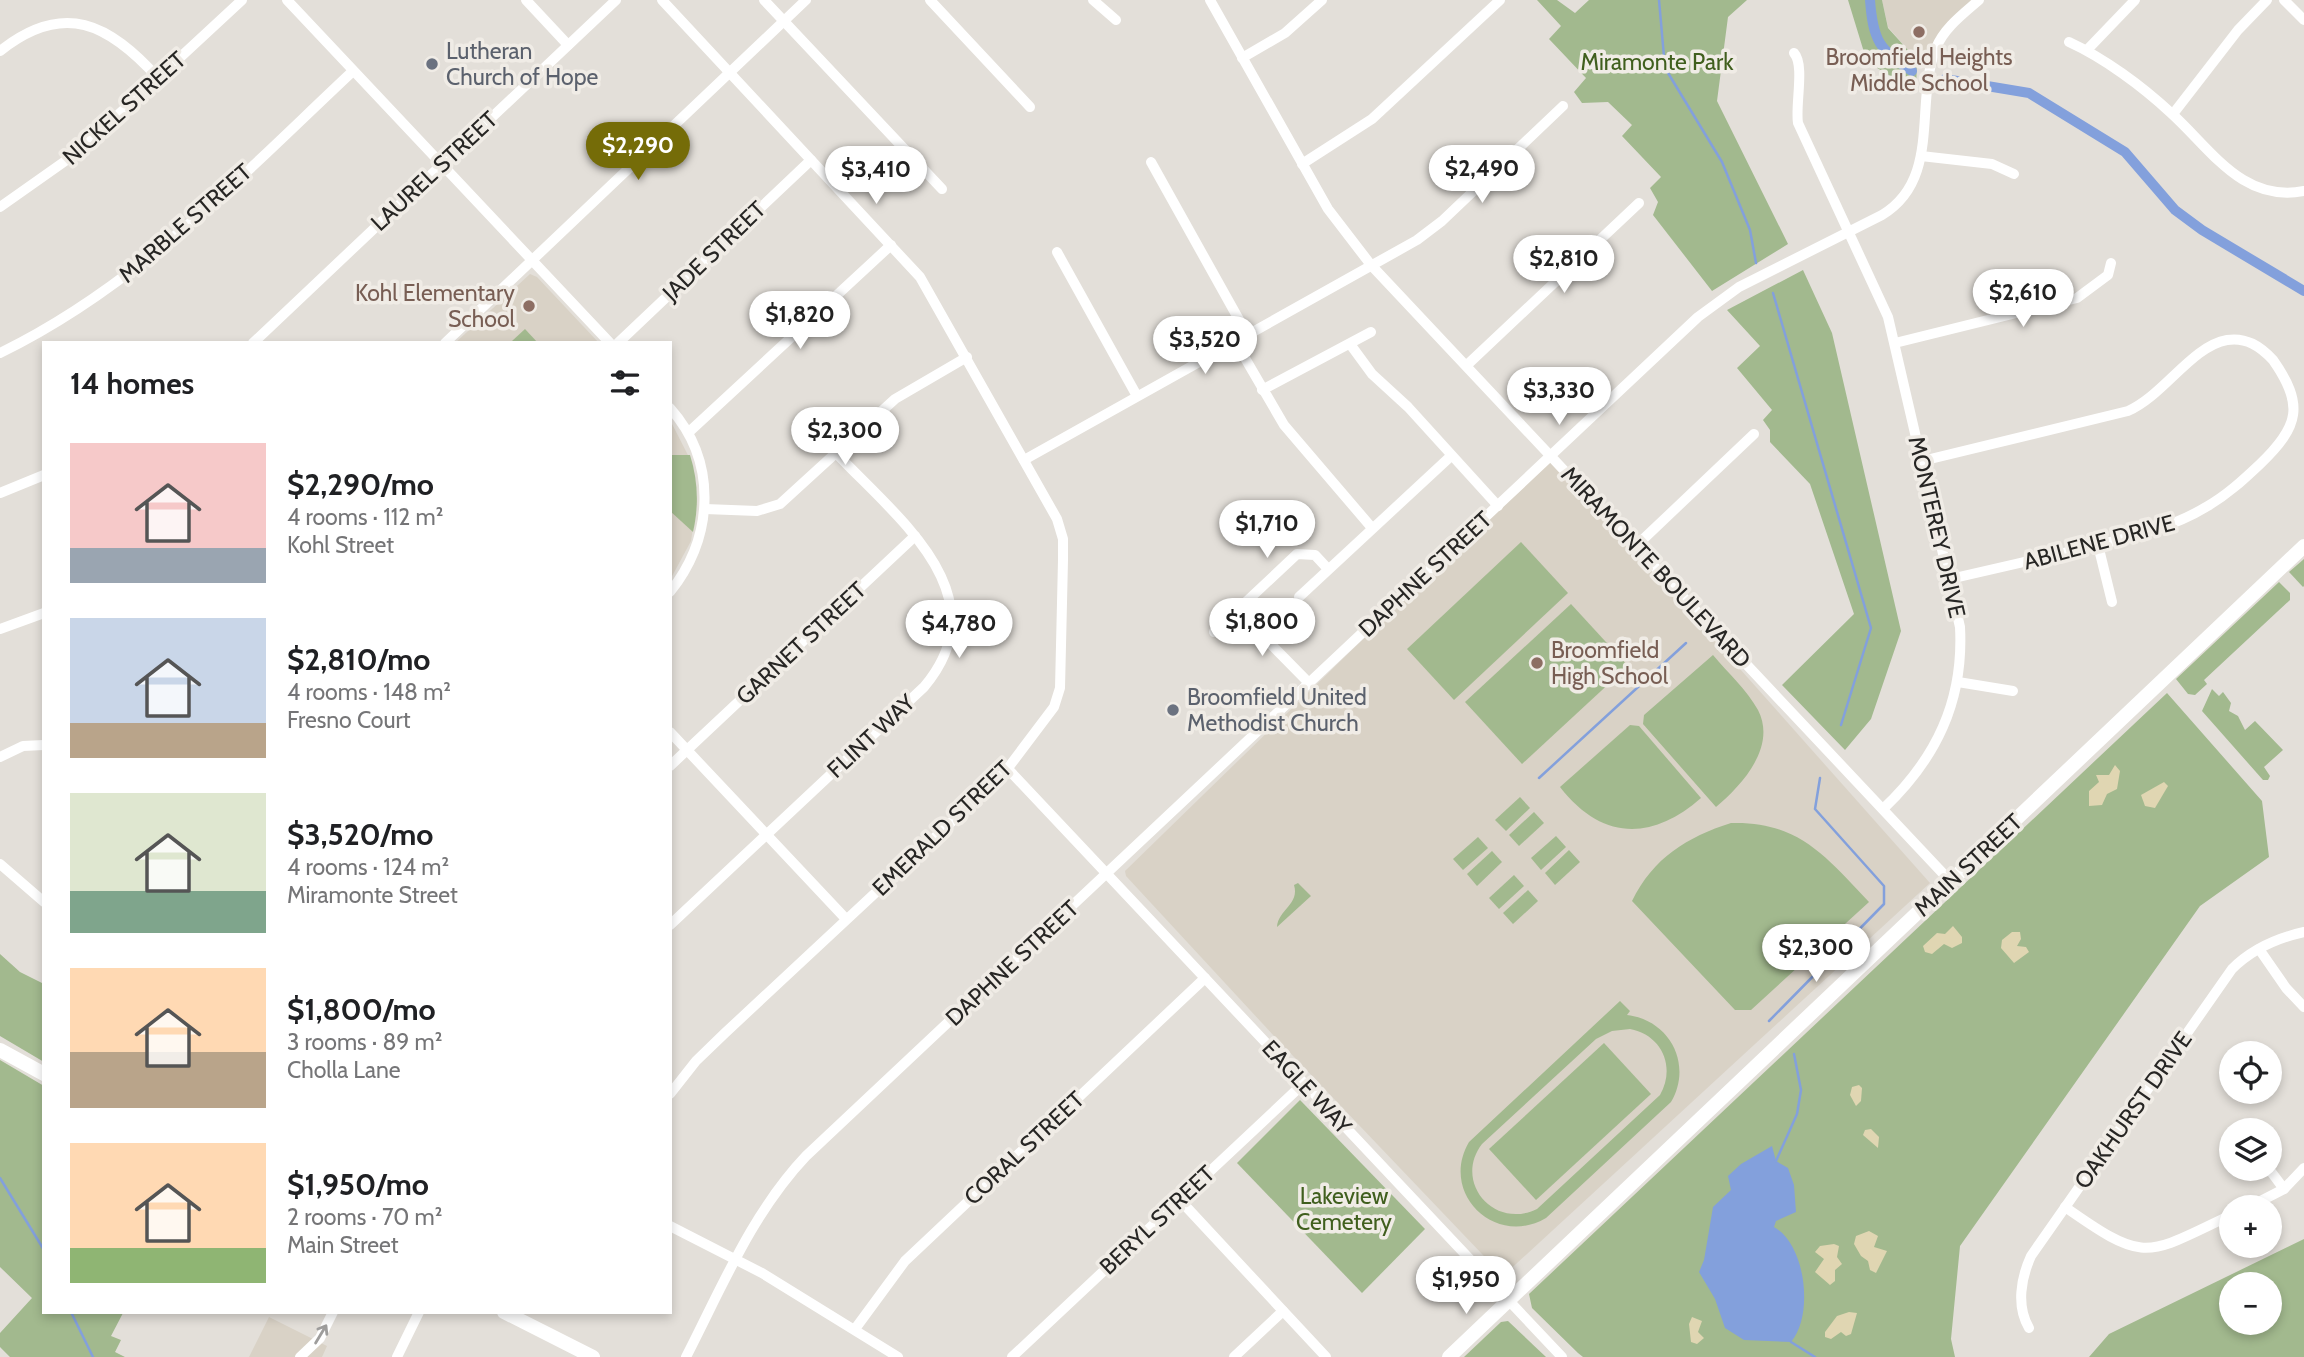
<!DOCTYPE html>
<meta charset="utf-8">
<style>
body{margin:0;font-family:Cabin,sans-serif;background:#f2f2f2;color:#202124;height:100vh;display:flex;flex-direction:column;font-size:26px;white-space:nowrap}
*{box-sizing:border-box;margin:0}
p{font-size:23px;color:#757577}
.icon{flex:none;width:38px;height:38px;fill:none;stroke:currentColor;stroke-width:2;stroke-linecap:round;stroke-linejoin:round}
.map{position:relative;flex:1;overflow:hidden}
.panel{position:absolute;left:42px;top:341px;width:630px;height:973px;display:flex;flex-direction:column;background:#fff;border-radius:0px;box-shadow:0 4px 10px #0003}
.panel>*{flex:none}
.buttons{position:absolute;left:2219px;top:1041px;display:grid;gap:14px}
.buttons a{display:grid;place-items:center;width:63px;height:63px;border-radius:50%;background:#fff;box-shadow:0 4px 10px #0003;font-size:35px}
.price{position:absolute;translate:-50% -60px;padding:0 16px;border-radius:24px;background:#fff;color:#222;font-size:23px;line-height:46px;filter:drop-shadow(0 2px 4px #0008)}
.price::after{content:'';position:absolute;left:50%;top:42px;width:21px;height:16px;margin-left:-10px;background:inherit;clip-path:polygon(0 0,100% 0,50% 100%)}
.price.on{background:#756c08;color:#fff}
ul{padding:0;list-style:none}
li{display:flex;align-items:center;gap:21px;height:175px;padding:0 28px}
li span{display:grid;place-items:center;flex:none;width:196px;height:140px;border-radius:0px;color:#555}
li>.icon{margin-inline-start:auto}
span .icon{width:84px;height:84px;fill:#fffc;stroke-width:1}
li b{font-size:30px}
h2{display:flex;justify-content:space-between;align-items:center;height:84px;padding:0 28px;font-size:30px}
.map>svg:first-child{display:block}
</style>
<div class="map">
<svg width="2304" height="1357" viewBox="0 0 2304 1357">
<rect width="100%" height="100%" fill="#e3dfd9"/>
<!-- built -->
<g fill="#d9d2c6">
<path d="M1882 0H1979L1951 26 1932 65 1917 60 1888 27Z"/>
<path d="M530 274 537 277 599 343H455Z"/>
<path d="M670 420 692 463 697 501 691 541 670 580Z"/>
<path d="M1551 456 1930 883 1503 1276 1274 1036 1126 876 1125 871Z"/>
<path d="M269 1317 327 1346 322 1357H249Z"/>
</g>
<!-- green -->
<g fill="#a2b98e" fill-rule="evenodd">
<path d="M1537 0H1557L1575 13 1589 0H1747L1728 17 1717 101 1788 244 1712 291 1653 215 1658 202 1650 188 1661 177 1622 136 1632 125 1608 102 1582 103 1574 92 1586 78 1549 39 1561 26Z"/>
<path d="M1848 0H1882L1888 28 1917 60 1916 91 1867 62Z"/>
<path d="M1803 270 1832 333 1901 631 1871 719 1845 750 1782 685 1854 614 1810 484 1770 442V430L1763 420 1772 410 1737 368 1760 346 1727 310Z"/>
<path d="M525 329 538 343 512 341Z"/>
<path d="M670 455H690C698 480 699 506 693 532L670 511Z"/>
<path d="M1521 542 1568 593 1454 700 1407 649Z"/>
<path d="M2304 559V586L2303 587 2289 572Z"/>
<path d="M2279 582 2290 593V600L2204 680 2207 684 2195 695 2188 694 2176 679Z"/>
<path d="M1571 604 1628 666 1522 764 1465 702Z"/>
<path d="M1713 655C1728 673 1747 690 1758 710 1777 747 1742 785 1716 807L1643 724 1644 715Z"/>
<path d="M2212 689 2219 696 2223 692 2231 703 2229 711 2238 716 2245 730 2255 721 2283 750 2264 767 2270 776 2268 780H2263L2202 711Z"/>
<path d="M2167 693 2262 801 2269 857 2200 906 1960 1246 1951 1339 1955 1357H1583L1578 1353 1532 1308 1529 1294Z"/>
<path d="M1630 725 1639 726 1701 798C1652 841 1602 841 1560 787Z"/>
<path d="M1520 797 1530 808 1506 831 1495 820Z"/>
<path d="M1534 812 1544 823 1519 846 1509 835Z"/>
<path d="M1731 823C1799 821 1826 857 1869 902L1751 1010H1735L1632 901C1653 858 1687 837 1731 823Z"/>
<path d="M1556 836 1566 847 1541 870 1531 858Z"/>
<path d="M1478 837 1488 848 1463 870 1453 859Z"/>
<path d="M1569 850 1580 862 1555 885 1545 873Z"/>
<path d="M1492 851 1502 862 1477 886 1467 874Z"/>
<path d="M1514 875 1524 886 1499 909 1489 898Z"/>
<path d="M1298 883 1311 896 1277 927C1278 910 1300 904 1294 885Z"/>
<path d="M1528 890 1538 901 1513 924 1503 913Z"/>
<path d="M0 954 20 972 44 984V1062L0 1036Z"/>
<path d="M1620 1001 1630 1011 1627 1015C1670 1020 1693 1065 1671 1102L1546 1218C1495 1248 1439 1193 1469 1142ZM1630 1029C1662 1035 1676 1067 1660 1095L1537 1209C1494 1230 1453 1182 1482 1144L1596 1039 1612 1031Z"/>
<path d="M1604 1043 1651 1094 1536 1200 1489 1149Z"/>
<path d="M0 1060 44 1086V1312L123 1313 111 1336 121 1340 115 1352 125 1357H10L0 1347V1333L32 1298 0 1267Z"/>
<path d="M1300 1100 1425 1229 1362 1293 1237 1163Z"/>
<path d="M2304 1239V1357H2089L2109 1334ZM2231 1284H2270V1323H2231Z"/>
<path d="M1508 1321 1546 1357H1464L1501 1322Z"/>
</g>
<!-- sand -->
<g fill="#e0d6b2">
<path d="M2115 765 2120 771 2117 789 2107 794 2102 805 2089 806V791L2099 782 2096 775H2109Z"/>
<path d="M2164 782 2168 786 2155 808 2145 806 2141 795Z"/>
<path d="M1953 926 1962 937V943L1952 948 1944 944 1932 954 1925 952 1923 946 1937 933 1945 934Z"/>
<path d="M2012 932H2020L2021 939 2017 946 2026 947 2029 952 2014 963 2001 948 2002 940Z"/>
<path d="M1859 1085 1862 1088 1861 1101 1856 1106 1850 1095 1852 1087Z"/>
<path d="M1871 1129 1879 1137 1878 1148 1863 1135 1865 1130Z"/>
<path d="M1869 1231 1878 1236 1874 1247 1887 1251 1876 1273 1870 1270 1868 1261 1861 1256 1854 1244 1856 1236Z"/>
<path d="M1834 1244 1839 1246 1837 1257 1842 1264 1835 1270V1281L1830 1285 1815 1272 1824 1259 1815 1252 1820 1246Z"/>
<path d="M1849 1312 1857 1313 1851 1334 1846 1336 1841 1332 1831 1339 1825 1337V1332L1837 1316Z"/>
<path d="M1692 1317 1702 1321 1698 1332 1704 1338 1697 1344 1691 1342 1689 1324Z"/>
</g>
<!-- water -->
<path fill="#83a0dc" d="M1772 1146 1776 1161 1788 1168 1794 1185 1796 1212 1776 1221 1774 1227C1806 1245 1814 1315 1791 1342L1744 1340 1725 1328 1715 1299 1699 1272 1704 1260 1713 1207 1731 1190 1728 1176 1741 1164Z"/>
<g fill="none" stroke-linecap="round" stroke-linejoin="round">
<!-- stream -->
<g stroke="#83a0dc" stroke-width="2.5">
<path d="M1659 0 1665 68 1722 162 1750 230 1756 263"/>
<path d="M1773 293 1871 628 1841 725"/>
<path d="M1539 778 1686 643"/>
<path d="M1769 1021 1884 904V886L1815 809 1820 778"/>
<path d="M1776 1161 1797 1114 1801 1090 1794 1054"/>
<path d="M0 1178 44 1250"/>
<path d="M71 1312 93 1357"/>
<path d="M1791 1342 1815 1357"/>
</g>
<!-- canal -->
<g stroke="#83a0dc" stroke-width="10">
<path d="M1870 0C1873 40 1879 50 1912 71"/>
<path d="M1945 79 2029 93 2125 152 2175 210 2202 230 2304 291"/>
</g>
<!-- minor -->
<g stroke="#fff" stroke-width="10">
<path d="M287 0 610 343"/>
<path d="M526 0 568 45"/>
<path d="M662 0 920 277 1057 519 1063 539V560L1060 688 1054 707 1005 772 725 1033 696 1061 670 1094"/>
<path d="M764 0 942 189"/>
<path d="M930 0 1030 107"/>
<path d="M1093 0 1116 20"/>
<path d="M1210 0 1328 209 1371 265 1951 882"/>
<path d="M2284 0 2304 20"/>
<path d="M2069 42C2104 58 2142 86 2171 113 2211 149 2242 203 2304 191"/>
<path d="M2087 50 2135 0"/>
<path d="M0 51C64 0 109 24 158 78"/>
<path d="M1794 53C1805 65 1795 105 1798 123L1888 317 1960 627C1964 701 1936 759 1883 809"/>
<path d="M1242 58 1285 33 1322 0"/>
<path d="M2173 114 2238 30 2267 0"/>
<path d="M1921 156 1992 164 2014 174"/>
<path d="M1151 162 1247 334"/>
<path d="M1302 164 1372 119 1500 0"/>
<path d="M0 207 78 152 242 0"/>
<path d="M1057 252 1137 396"/>
<path d="M1235 341 1284 425 1372 528"/>
<path d="M253 343 616 0"/>
<path d="M445 343 806 0"/>
<path d="M618 343 811 160"/>
<path d="M1895 343 2077 298 2108 275 2111 263"/>
<path d="M1350 344 1372 374 1408 407 1498 506"/>
<path d="M0 353C138 286 243 174 353 71"/>
<path d="M1467 365 1639 203"/>
<path d="M1262 390 1371 332"/>
<path d="M670 408C718 462 714 537 670 592"/>
<path d="M689 432 891 245"/>
<path d="M1024 460 1417 240 1442 221 1563 106"/>
<path d="M1922 461 2128 411C2163 396 2192 346 2227 340 2246 337 2260 346 2273 360 2304 404 2300 426 2260 464 2243 480 2227 495 2206 507 2170 529 2127 538 2085 548 2040 558 1995 569 1950 579"/>
<path d="M0 493 44 475"/>
<path d="M705 509 757 511 780 504 895 399 967 357"/>
<path d="M2098 545 2112 602"/>
<path d="M1636 546 1754 434"/>
<path d="M1299 597 1451 456"/>
<path d="M1237 610 1309 683"/>
<path d="M0 629 44 613"/>
<path d="M1214 632 1297 554 1315 555 1328 569"/>
<path d="M1958 682 2013 691"/>
<path d="M670 732 846 919"/>
<path d="M0 757 23 746 44 745"/>
<path d="M670 766 915 536"/>
<path d="M1008 769 1562 1357"/>
<path d="M0 864 44 902"/>
<path d="M670 925 924 687C1002 595 896 517 837 454"/>
<path d="M2259 949 2286 988 2304 1007"/>
<path d="M2269 1169 2284 1189"/>
<path d="M1179 1199 1326 1357"/>
<path d="M2065 1207C2146 1264 2145 1256 2231 1215"/>
<path d="M2247 1208 2284 1189 2304 1168"/>
<path d="M670 1226 762 1273 898 1357"/>
<path d="M2029 1328C2016 1306 2021 1278 2031 1256L2232 969C2252 949 2277 938 2304 932"/>
<path d="M855 1329 905 1261 1205 978"/>
<path d="M300 1357 320 1338 333 1312"/>
<path d="M397 1357 419 1312"/>
<path d="M686 1357C722 1287 752 1213 806 1156L1698 317 1739 287 1882 215C1942 179 1914 103 1936 48 1944 28 1963 14 1979 0"/>
<path d="M1012 1357 1304 1083"/>
<path d="M1234 1357 1283 1311"/>
</g>
<!-- major -->
<g stroke="#fff" stroke-width="14">
<path d="M0 1050 44 1074"/>
<path d="M504 1312 593 1357"/>
<path d="M1449 1357 2304 546"/>
</g>
</g>
<!-- one-way arrows -->
<defs><path id="oneway-shaft" d="M-6 0H5M1.5-3L5.5 0L1.5 3" fill="none" stroke-width="1.6" stroke-linecap="round" stroke-linejoin="round" transform="scale(1.75)"/></defs>
<use stroke="#9e9d9c" href="#oneway-shaft" transform="translate(321 1334) rotate(-59)"/>
<!-- markers -->
<g fill="#8d6e63" stroke="#f0ece6" stroke-width="2.5">
<circle cx="1919" cy="32" r="7"/>
<circle cx="529" cy="306" r="7"/>
<circle cx="1537" cy="663" r="7"/>
</g>
<g fill="#6b7280" stroke="#f0ece6" stroke-width="2.5">
<circle cx="432" cy="64" r="7"/>
<circle cx="1173" cy="710" r="7"/>
</g>
<g text-anchor="middle" dominant-baseline="central" stroke-width="7" stroke-linejoin="round" paint-order="stroke">
<!-- worship labels -->
<g font-size="23" fill="#5b616d" stroke="#f0ece6" text-anchor="start">
<text x="446" y="51">Lutheran<tspan x="446" dy="26">Church of Hope</tspan></text>
<text x="1187" y="697">Broomfield United<tspan x="1187" dy="26">Methodist Church</tspan></text>
</g>
<!-- education labels -->
<g font-size="23" fill="#785e54" stroke="#f0ece6">
<text x="1919" y="57">Broomfield Heights<tspan x="1919" dy="26">Middle School</tspan></text>
<text x="515" y="293" text-anchor="end">Kohl Elementary<tspan x="515" dy="26">School</tspan></text>
<text x="1551" y="650" text-anchor="start">Broomfield<tspan x="1551" dy="26">High School</tspan></text>
</g>
<!-- park labels -->
<g font-size="23" fill="#405f1e" stroke="#f0ece6">
<text x="1657" y="62">Miramonte Park</text>
<text x="1344" y="1196">Lakeview<tspan x="1344" dy="26">Cemetery</tspan></text>
</g>
<!-- street labels -->
<g font-size="23" fill="#272624" stroke="#f0ece6">
<text transform="translate(124 108) rotate(-42)">NICKEL STREET</text>
<text transform="translate(434 171) rotate(-43)">LAUREL STREET</text>
<text transform="translate(185 223) rotate(-41)">MARBLE STREET</text>
<text transform="translate(714 251) rotate(-44)">JADE STREET</text>
<text transform="translate(1937 527) rotate(77)">MONTEREY DRIVE</text>
<text transform="translate(2099 542) rotate(-15)">ABILENE DRIVE</text>
<text transform="translate(1656 567) rotate(47)">MIRAMONTE BOULEVARD</text>
<text transform="translate(1425 574) rotate(-43)">DAPHNE STREET</text>
<text transform="translate(801 643) rotate(-43)">GARNET STREET</text>
<text transform="translate(871 736) rotate(-43)">FLINT WAY</text>
<text transform="translate(942 828) rotate(-44)">EMERALD STREET</text>
<text transform="translate(1968 865) rotate(-43)">MAIN STREET</text>
<text transform="translate(1012 963) rotate(-43)">DAPHNE STREET</text>
<text transform="translate(1307 1087) rotate(47)">EAGLE WAY</text>
<text transform="translate(2133 1110) rotate(-55)">OAKHURST DRIVE</text>
<text transform="translate(1024 1148) rotate(-43)">CORAL STREET</text>
<text transform="translate(1157 1220) rotate(-43)">BERYL STREET</text>
</g>
</g>
</svg>
<div class="buttons">
<a><svg class="icon" aria-label="locate" viewBox="0 0 24 24"><circle cx="12" cy="12" r="6"/><path d="M12 2v4M12 18v4M2 12h4M18 12h4"/></svg></a>
<a><svg class="icon" aria-label="layers" viewBox="0 0 24 24"><path d="M12 4l9 5-9 5-9-5zM3 14l9 5 9-5"/></svg></a>
<a>+</a>
<a>−</a>
</div>
<b class="price on" style="left:638px;top:182px">$2,290</b>
<b class="price" style="left:1482px;top:205px">$2,490</b>
<b class="price" style="left:876px;top:206px">$3,410</b>
<b class="price" style="left:1564px;top:295px">$2,810</b>
<b class="price" style="left:2023px;top:329px">$2,610</b>
<b class="price" style="left:800px;top:351px">$1,820</b>
<b class="price" style="left:1205px;top:376px">$3,520</b>
<b class="price" style="left:1559px;top:427px">$3,330</b>
<b class="price" style="left:845px;top:467px">$2,300</b>
<b class="price" style="left:1267px;top:560px">$1,710</b>
<b class="price" style="left:1262px;top:658px">$1,800</b>
<b class="price" style="left:959px;top:660px">$4,780</b>
<b class="price" style="left:1816px;top:984px">$2,300</b>
<b class="price" style="left:1466px;top:1316px">$1,950</b>
<section class="panel">
<h2>14 homes<svg class="icon" aria-label="filters" viewBox="0 0 24 24"><path d="M4 7h16M4 17h16"/><circle cx="9" cy="7" r="2"/><circle cx="15" cy="17" r="2"/></svg></h2>
<ul>
<li><span style="background:linear-gradient(#f6c9c9 75%,#9aa5b1 0)"><svg class="icon" aria-label="home" viewBox="0 0 24 24"><path d="M3 11l9-7 9 7M6 9v11h12V9"/></svg></span><div><b>$2,290/mo</b><p>4 rooms · 112 m²</p><p>Kohl Street</p></div></li>
<li><span style="background:linear-gradient(#c9d6e8 75%,#b9a48a 0)"><svg class="icon" aria-label="home" viewBox="0 0 24 24"><path d="M3 11l9-7 9 7M6 9v11h12V9"/></svg></span><div><b>$2,810/mo</b><p>4 rooms · 148 m²</p><p>Fresno Court</p></div></li>
<li><span style="background:linear-gradient(#dfe7d0 70%,#7fa58c 0)"><svg class="icon" aria-label="home" viewBox="0 0 24 24"><path d="M3 11l9-7 9 7M6 9v11h12V9"/></svg></span><div><b>$3,520/mo</b><p>4 rooms · 124 m²</p><p>Miramonte Street</p></div></li>
<li><span style="background:linear-gradient(#ffd9b3 60%,#b9a48a 0)"><svg class="icon" aria-label="home" viewBox="0 0 24 24"><path d="M3 11l9-7 9 7M6 9v11h12V9"/></svg></span><div><b>$1,800/mo</b><p>3 rooms · 89 m²</p><p>Cholla Lane</p></div></li>
<li><span style="background:linear-gradient(#ffd9b3 75%,#8fb573 0)"><svg class="icon" aria-label="home" viewBox="0 0 24 24"><path d="M3 11l9-7 9 7M6 9v11h12V9"/></svg></span><div><b>$1,950/mo</b><p>2 rooms · 70 m²</p><p>Main Street</p></div></li>
</ul>
</section>
</div>
